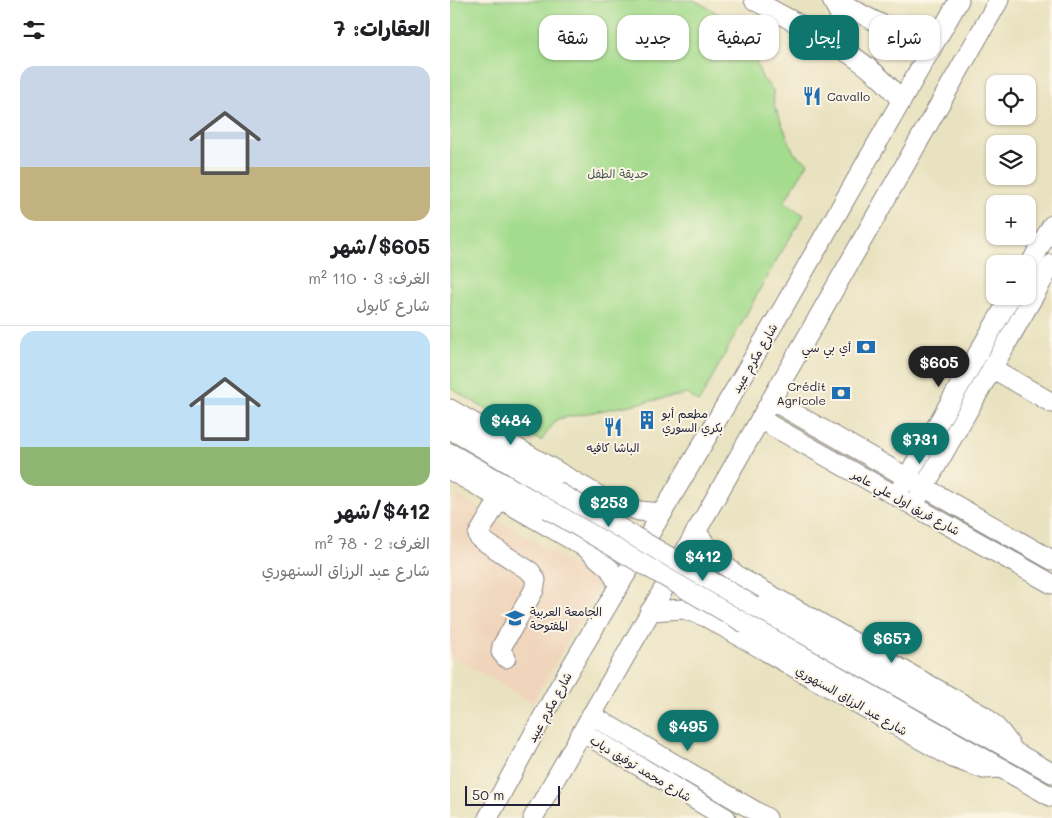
<!DOCTYPE html>
<html lang="ar">
<meta charset="utf-8">
<style>
body{margin:0;font-family:Mali,"Playpen Sans Arabic",sans-serif;background:#f6f6f6;color:#202124;direction:rtl;height:100vh;display:flex;flex-direction:column;font-size:19px;white-space:nowrap}
*{box-sizing:border-box;margin:0}
p{font-size:16px;color:#757577}
.icon{flex:none;width:28px;height:28px;fill:none;stroke:currentColor;stroke-width:2;stroke-linecap:round;stroke-linejoin:round}
.map{position:relative;flex:1;overflow:hidden;direction:ltr}
.sheet{display:flex;flex-direction:column;background:#fff;width:450px}
.sheet>*{flex:none}
.banner{position:absolute;left:15px;top:15px;width:475px;height:45px;direction:rtl;display:flex;gap:10px}
.fabs{position:absolute;left:536px;top:75px;display:grid;gap:10px}
.fabs a{display:grid;place-items:center;width:50px;height:50px;border-radius:10px;background:#fff;box-shadow:0 1px 4px #0004;font-size:25px}
.scale{position:absolute;left:15px;bottom:12px;width:95px;box-sizing:border-box;padding-left:5px;border:2px solid #22223b;border-top:0;font-size:14px;line-height:18px;white-space:nowrap;color:#22223b;-webkit-text-stroke:4px #fcf5e5;paint-order:stroke}
.price{position:absolute;translate:-50% -42px;padding:0 11px;border-radius:18px;background:#0f766e;color:#fff;font-size:16px;line-height:32px;filter:drop-shadow(0 1px 2px #0008)}
.price::after{content:'';position:absolute;left:50%;top:30px;width:15px;height:11px;margin-left:-8px;background:inherit;clip-path:polygon(0 0,100% 0,50% 100%)}
.price.current{background:#222;color:#fff}
ul{padding:0;list-style:none}
li{display:grid;align-content:center;gap:10px;height:265px;padding:0 20px}
li+li{border-top:1px solid #e0e0e0}
li span{display:grid;place-items:center;height:155px;border-radius:15px;color:#555}
li>.icon{margin-inline-start:auto}
span .icon{width:90px;height:90px;fill:#fffc;stroke-width:1}
li b{font-size:21px}
h2{display:flex;justify-content:space-between;align-items:center;height:60px;padding:0 20px;font-size:21px}
.pill{padding:0 18px;border-radius:15px;background:#fff;box-shadow:0 1px 4px #0004;font-size:18px;line-height:45px}
.pill.current{background:#0f766e;color:#fff}
main{display:flex;flex:1;min-height:0}
.map>svg:first-child{display:block}
</style>
<main>
<div class="map">
<svg width="602" height="818" viewBox="0 0 602 818">
<rect width="100%" height="100%" fill="#fcf5e5"/>
<filter id="ink" filterUnits="userSpaceOnUse"><feTurbulence type="fractalNoise" baseFrequency=".02" numOctaves="2"/><feDisplacementMap in="SourceGraphic" scale="10" xChannelSelector="R" yChannelSelector="G"/><feConvolveMatrix kernelMatrix="1 2 1 2 8 2 1 2 1" color-interpolation-filters="sRGB"/></filter>
<filter id="wash" filterUnits="userSpaceOnUse"><feTurbulence type="fractalNoise" baseFrequency=".0096" numOctaves="4" result="noise"/><feDisplacementMap in="SourceGraphic" scale="20" xChannelSelector="R" yChannelSelector="G"/><feGaussianBlur stdDeviation="1.12" result="paint"/><feColorMatrix in="noise" values="0 0 0 0 0 0 0 0 0 0 0 0 0 0 0 0 0 1.4 0 .05"/><feComposite in="paint" operator="in"/></filter>
<g filter="url(#wash)">
<rect width="100%" height="100%" fill="#e9e2c0"/>
<!-- built -->
<path fill="#f0d5bc" d="M7 495 150 582 83 703 0 655V506Z"/>
<!-- green -->
<path fill="#a4dc8d" stroke="#637f64" d="M0 0H244L299 31 289 47 305 58 312 78 323 90 324 105 344 153 358 163 334 202 354 215 317 276 249 402 237 394 107 419 91 441 0 388Z"/>
</g>
<g filter="url(#ink)">
<g fill="none" stroke-linecap="round" stroke-linejoin="round">
<!-- minor casing -->
<g stroke="#86827e" stroke-width="21">
<g id="minor">
<path d="M304 0C353 28 418 55 451 101"/>
<path d="M386 0C419 17 458 48 494 25"/>
<path d="M366 36C380 37 389 29 390 15L382 0"/>
<path d="M578 268 602 225"/>
<path d="M542 368 602 403"/>
<path d="M321 400 602 560"/>
<path d="M0 409 153 498 189 511 213 513"/>
<path d="M310 419 602 584"/>
<path d="M0 429 106 491"/>
<path d="M0 453 98 509"/>
<path d="M0 470 136 548 160 569 169 586"/>
<path d="M451 488 561 296"/>
<path d="M469 496 602 264"/>
<path d="M50 498 28 535 29 538 81 572 86 580 84 590 52 646 51 652 56 658"/>
<path d="M246 531 265 557 289 577 534 716C548 727 556 737 564 752"/>
<path d="M304 606 602 773"/>
<path d="M200 611 234 609 256 617 503 758 534 769 552 768"/>
<path d="M296 624 602 797"/>
<path d="M141 715 317 818"/>
<path d="M132 732 276 818"/>
<path d="M38 818 108 689 333 308 509 0"/>
<path d="M83 818 549 0"/>
</g>
</g>
<!-- minor -->
<use href="#minor" stroke="#fff" stroke-width="19"/>
<!-- minor-bridge casing -->
<g stroke="#86827e" stroke-width="21" stroke-linecap="butt">
<g id="minor-bridge">
<path d="M106 491 304 606"/>
<path d="M98 509 296 624"/>
</g>
</g>
<!-- minor-bridge -->
<use href="#minor-bridge" stroke="#fff" stroke-width="19"/>
</g>
</g>
<!-- icons -->
<defs>
<g id="restaurant-bare" transform="scale(1.5)"><path d="M-5-6h1v4h1v-4h1v4h1v-4h1v5L-1.5 .5V6h-2V.5L-5-1ZM5-6V6H3V1.5H1.5Q1.5-4 5-6Z" fill="#1f6fb2" stroke="#fcf5e5" stroke-width="2.5" paint-order="stroke"/></g>
<g id="bank-bare" transform="scale(1.5)"><path d="M-6-4H6V4H-6ZM0-2.3a2.3 2.3 0 1 0 0 4.6a2.3 2.3 0 1 0 0-4.6Z" fill="#1f6fb2" stroke="#fcf5e5" stroke-width="2.5" paint-order="stroke"/></g>
<g id="building-bare" transform="scale(1.5)"><path d="M-4-6H4V6H1V3H-1V6H-4ZM-2.5-4.3h1.7v1.8h-1.7ZM.8-4.3h1.7v1.8H.8ZM-2.5-1h1.7V.8h-1.7ZM.8-1h1.7V.8H.8Z" fill="#1f6fb2" stroke="#fcf5e5" stroke-width="2.5" paint-order="stroke"/></g>
<g id="university-bare" transform="scale(1.5)"><path d="M0-5L7-2L0 1L-7-2ZM-4 1L0 2.5L4 1V4Q0 6-4 4Z" fill="#1f6fb2" stroke="#fcf5e5" stroke-width="2.5" paint-order="stroke"/></g>
</defs>
<g fill-rule="evenodd">
<use href="#restaurant-bare" x="362" y="96"/>
<use href="#bank-bare" x="416" y="347"/>
<use href="#bank-bare" x="391" y="393"/>
<use href="#building-bare" x="197" y="420"/>
<use href="#restaurant-bare" x="163" y="427"/>
<use href="#university-bare" x="65" y="618"/>
</g>
<g text-anchor="middle" dominant-baseline="central" stroke-width="4" stroke-linejoin="round" paint-order="stroke">
<!-- poi labels -->
<g font-size="12" fill="#22223b" stroke="#fcf5e5" text-anchor="start">
<text x="377" y="96">Cavallo</text>
<text x="401" y="347" text-anchor="end">أي بي سي</text>
<text x="376" y="386" text-anchor="end">Crédit<tspan x="376" dy="14">Agricole</tspan></text>
<text x="212" y="413">مطعم أبو<tspan x="212" dy="14">بكري السوري</tspan></text>
<text x="163" y="447" text-anchor="middle">الباشا كافيه</text>
<text x="80" y="611">الجامعة العربية<tspan x="80" dy="14">المفتوحة</tspan></text>
</g>
<!-- park labels -->
<g font-size="12" fill="#495a54" stroke="#fcf5e5">
<text x="168" y="173">حديقة الطفل</text>
</g>
<!-- street labels -->
<g font-size="12" fill="#22223b" stroke="#fcf5e5">
<text transform="translate(304 358) rotate(-60)">شارع مكرم عبيد</text>
<text transform="translate(456 502) rotate(29)">شارع فريق اول علي عامر</text>
<text transform="translate(402 700) rotate(30)">شارع عبد الرزاق السنهوري</text>
<text transform="translate(99 707) rotate(-61)">شارع مكرم عبيد</text>
<text transform="translate(191 768) rotate(31)">شارع محمد توفيق دياب</text>
</g>
</g>
</svg>
<div class="fabs">
<a><svg class="icon" aria-label="locate" viewBox="0 0 24 24"><circle cx="12" cy="12" r="6"/><path d="M12 2v4M12 18v4M2 12h4M18 12h4"/></svg></a>
<a><svg class="icon" aria-label="layers" viewBox="0 0 24 24"><path d="M12 4l9 5-9 5-9-5zM3 14l9 5 9-5"/></svg></a>
<a>+</a>
<a>−</a>
</div>
<div class="scale">50 m</div>
<b class="price current" style="left:489px;top:388px">$605</b>
<b class="price" style="left:61px;top:446px">$484</b>
<b class="price" style="left:470px;top:465px">$731</b>
<b class="price" style="left:159px;top:528px">$253</b>
<b class="price" style="left:253px;top:582px">$412</b>
<b class="price" style="left:442px;top:664px">$657</b>
<b class="price" style="left:238px;top:752px">$495</b>
<div class="banner">
<a class="pill">شراء</a>
<a class="pill current">إيجار</a>
<a class="pill">تصفية</a>
<a class="pill">جديد</a>
<a class="pill">شقة</a>
</div>
</div>
<section class="sheet">
<h2>العقارات: 7<svg class="icon" aria-label="filters" viewBox="0 0 24 24"><path d="M4 7h16M4 17h16"/><circle cx="9" cy="7" r="2"/><circle cx="15" cy="17" r="2"/></svg></h2>
<ul>
<li><span style="background:linear-gradient(#c9d6e8 65%,#c2b280 0)"><svg class="icon" aria-label="home" viewBox="0 0 24 24"><path d="M3 11l9-7 9 7M6 9v11h12V9"/></svg></span><div><b>$605/شهر</b><p>الغرف: 3 · 110 m²</p><p>شارع كابول</p></div></li>
<li><span style="background:linear-gradient(#bfe0f5 75%,#8fb573 0)"><svg class="icon" aria-label="home" viewBox="0 0 24 24"><path d="M3 11l9-7 9 7M6 9v11h12V9"/></svg></span><div><b>$412/شهر</b><p>الغرف: 2 · 78 m²</p><p>شارع عبد الرزاق السنهوري</p></div></li>
</ul>
</section>
</main>
